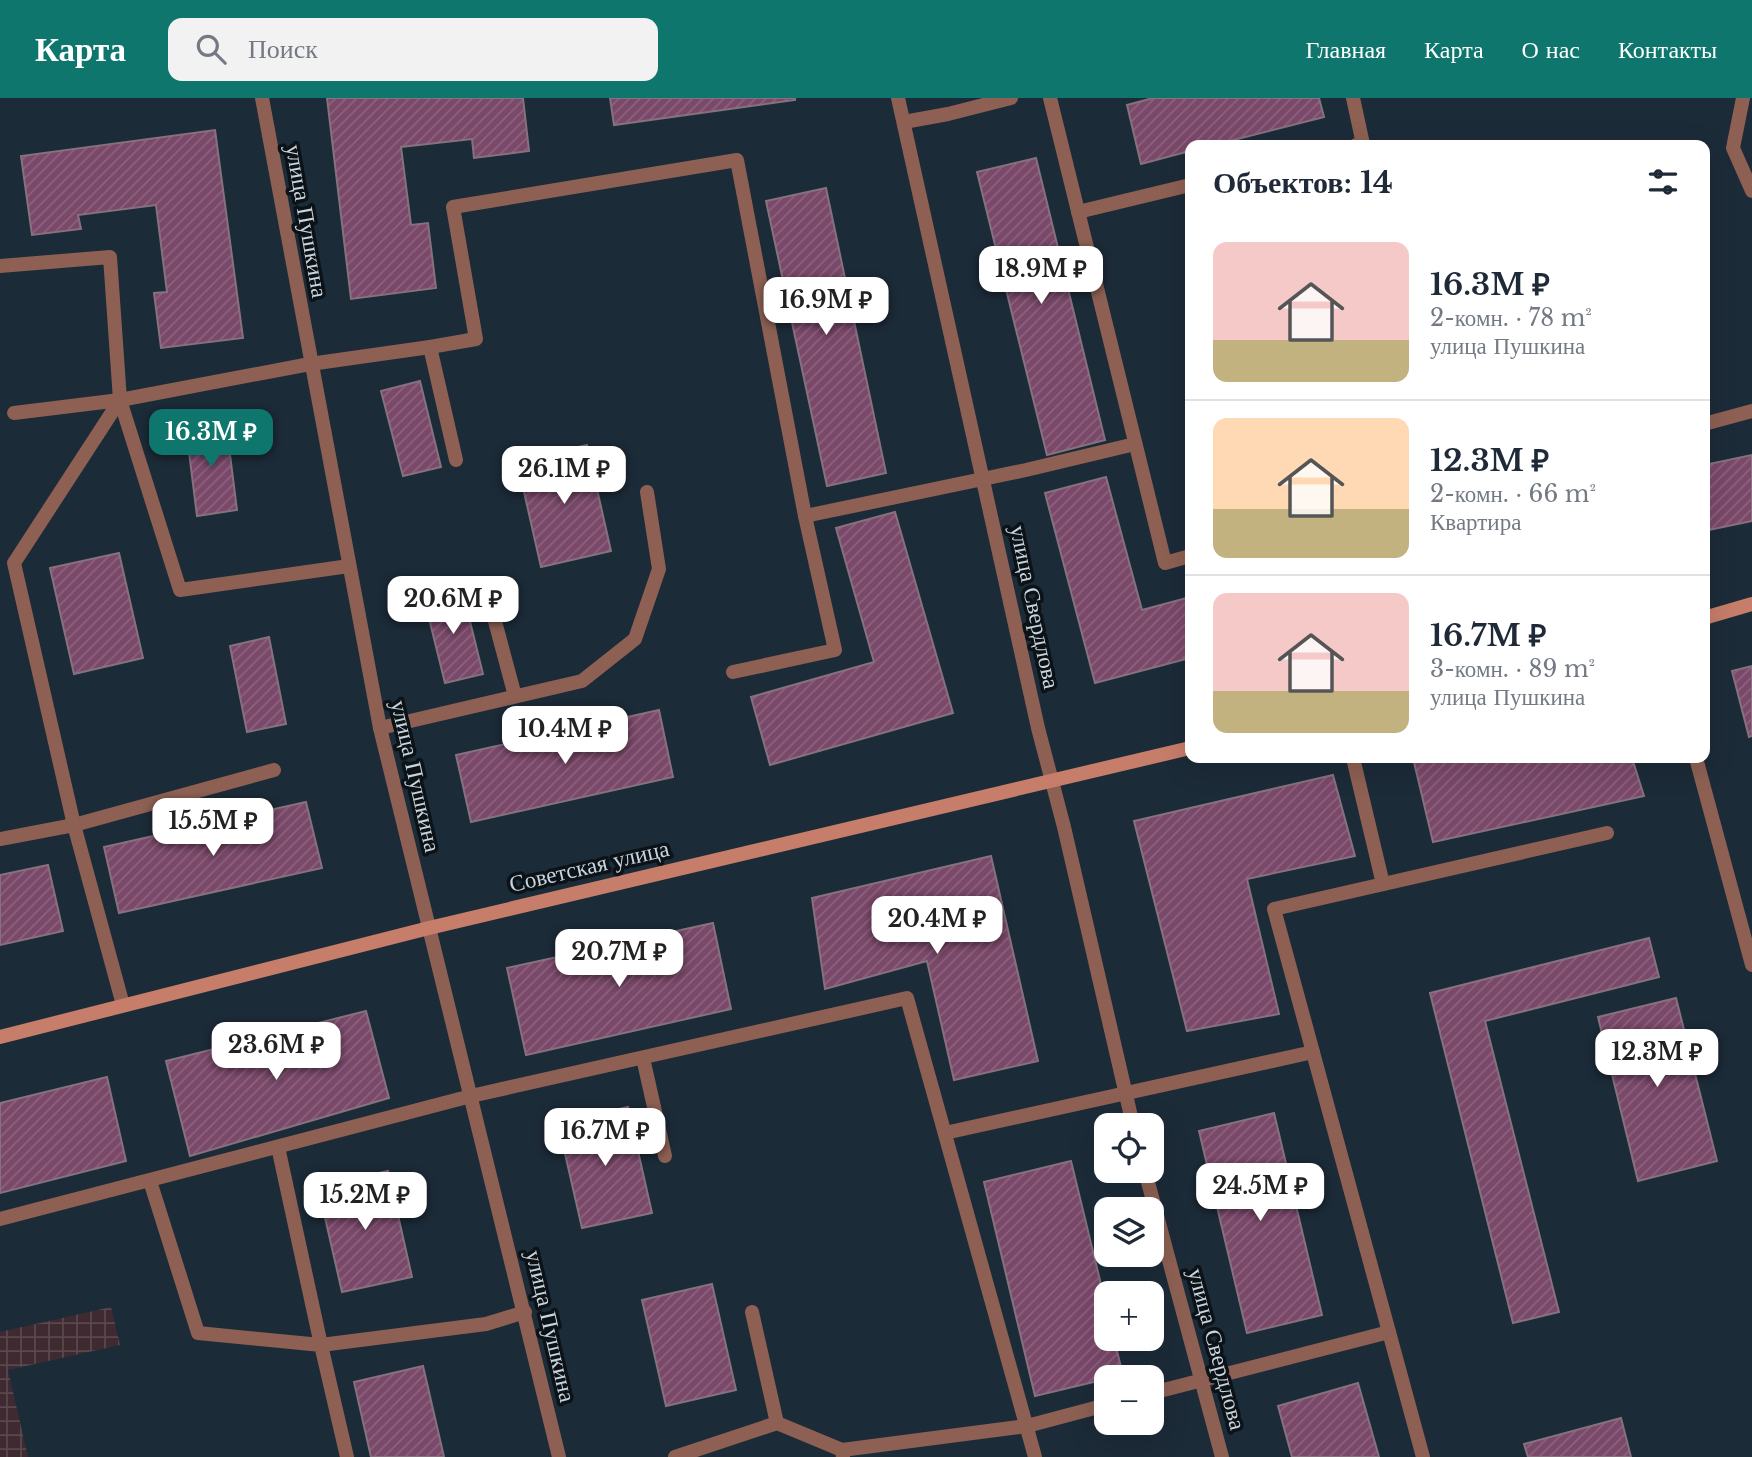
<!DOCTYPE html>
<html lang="ru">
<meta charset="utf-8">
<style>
body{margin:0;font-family:"Libre Baskerville",serif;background:#f2f2f3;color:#1f2937;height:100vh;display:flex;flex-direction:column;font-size:26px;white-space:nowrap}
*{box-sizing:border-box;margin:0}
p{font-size:23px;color:#747a83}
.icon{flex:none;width:38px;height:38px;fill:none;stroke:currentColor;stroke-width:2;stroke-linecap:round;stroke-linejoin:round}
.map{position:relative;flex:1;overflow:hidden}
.drawer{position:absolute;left:1185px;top:42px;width:525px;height:623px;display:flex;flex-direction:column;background:#fff;border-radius:14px;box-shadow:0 7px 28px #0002}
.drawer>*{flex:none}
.tools{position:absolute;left:1094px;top:1015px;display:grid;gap:14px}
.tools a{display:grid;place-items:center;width:70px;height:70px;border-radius:14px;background:#fff;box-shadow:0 7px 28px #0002;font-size:35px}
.price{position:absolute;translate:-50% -60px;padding:0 16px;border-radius:14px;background:#fff;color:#222;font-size:23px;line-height:46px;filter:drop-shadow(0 2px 4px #0008)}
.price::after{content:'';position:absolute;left:50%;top:42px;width:21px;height:16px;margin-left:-10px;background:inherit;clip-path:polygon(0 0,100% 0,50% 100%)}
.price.active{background:#0f766e;color:#fff}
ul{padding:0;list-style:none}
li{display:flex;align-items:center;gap:21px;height:175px;padding:0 28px}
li+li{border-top:2px solid #e0e1e3}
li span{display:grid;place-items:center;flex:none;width:196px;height:140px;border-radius:14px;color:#555}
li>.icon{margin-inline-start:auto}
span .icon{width:84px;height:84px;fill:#fffc;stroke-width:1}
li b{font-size:30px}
h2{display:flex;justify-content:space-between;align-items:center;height:84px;padding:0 28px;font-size:30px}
header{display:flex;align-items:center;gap:42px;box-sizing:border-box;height:98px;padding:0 35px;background:#0f766e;color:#fff}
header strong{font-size:33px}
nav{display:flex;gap:38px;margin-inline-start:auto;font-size:24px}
.search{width:490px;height:63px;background:#f2f2f3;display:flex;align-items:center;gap:18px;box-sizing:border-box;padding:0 24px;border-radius:14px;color:#747a83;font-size:26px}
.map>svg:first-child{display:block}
</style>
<header>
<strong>Карта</strong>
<div class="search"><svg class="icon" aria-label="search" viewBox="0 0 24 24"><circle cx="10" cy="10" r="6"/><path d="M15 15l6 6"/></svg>Поиск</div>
<nav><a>Главная</a><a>Карта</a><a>О нас</a><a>Контакты</a></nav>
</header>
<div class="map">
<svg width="1752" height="1359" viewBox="0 0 1752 1359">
<defs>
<pattern id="industrial-grid" width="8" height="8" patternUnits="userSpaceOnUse" patternTransform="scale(1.75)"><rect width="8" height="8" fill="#3e2a30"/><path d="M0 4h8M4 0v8" fill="none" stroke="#59484d"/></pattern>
<pattern id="building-hatch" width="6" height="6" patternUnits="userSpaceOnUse" patternTransform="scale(1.75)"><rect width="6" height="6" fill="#7a4869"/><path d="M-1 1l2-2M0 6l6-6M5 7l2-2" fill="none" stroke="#8c627e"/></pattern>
</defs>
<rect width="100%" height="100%" fill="#1c2b38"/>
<!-- industrial -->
<path fill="url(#industrial-grid)" d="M111 1209 120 1247 8 1272 28 1359H0V1234Z"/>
<!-- building -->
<g fill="url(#building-hatch)" stroke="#86717e" stroke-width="2">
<path d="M327 0H523L529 53 474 60 472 41 401 49 411 127 428 125 436 190 351 201Z"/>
<path d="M610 0H795V2L614 27Z"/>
<path d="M1153 0H1319L1324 19 1214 47H1190V53L1141 66 1127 7Z"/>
<path d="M215 32 243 240 161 250 154 195 167 194 156 107 78 117 81 131 32 137 21 58Z"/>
<path d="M1036 60 1105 342 1047 357 977 74Z"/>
<path d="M826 90 886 375 827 388 766 103Z"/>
<path d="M420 283 441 369 403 378 381 293Z"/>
<path d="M226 325 237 412 197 418 186 330Z"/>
<path d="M587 347 611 453 541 469 517 363Z"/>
<path d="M1752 357V423L1704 433V367Z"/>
<path d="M1106 379 1142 512 1190 499V560L1095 585 1045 395Z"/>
<path d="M895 414 953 615 770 667 751 599 874 564 836 430Z"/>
<path d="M119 455 143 560 74 576 50 470Z"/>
<path d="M462 491 483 576 445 585 424 500Z"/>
<path d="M269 539 286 626 247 634 230 548Z"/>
<path d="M1752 568V638L1749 639 1732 573Z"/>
<path d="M659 612 673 679 471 724 456 657Z"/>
<path d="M1413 660H1632L1644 698 1433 744Z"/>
<path d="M1333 677 1355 758 1247 781 1279 916 1187 933 1134 723Z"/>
<path d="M306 704 322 770 119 815 104 749Z"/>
<path d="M991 758 1038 963 954 982 927 863 825 891 812 800Z"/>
<path d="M48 767 63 833 0 847V777Z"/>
<path d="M713 825 731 911 526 957 507 870Z"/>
<path d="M1649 840 1659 879 1485 923 1559 1214 1513 1225 1430 895Z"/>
<path d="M1676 900 1717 1063 1638 1083 1598 919Z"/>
<path d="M366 913 389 1000 190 1058 166 963Z"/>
<path d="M107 979 126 1063 0 1095V1005Z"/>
<path d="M628 1009 652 1115 582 1130 558 1025Z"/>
<path d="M1274 1015 1322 1217 1247 1235 1199 1033Z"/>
<path d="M1071 1063 1106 1207V1241H1114L1123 1277 1035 1298 984 1084Z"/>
<path d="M388 1073 412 1179 342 1194 318 1089Z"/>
<path d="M712 1186 736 1292 666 1308 642 1202Z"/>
<path d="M423 1268 444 1359H371L354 1284Z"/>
<path d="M1358 1285 1379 1359H1292L1278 1308Z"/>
<path d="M1621 1320 1631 1359H1528L1524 1346Z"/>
</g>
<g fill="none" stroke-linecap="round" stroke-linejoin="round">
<!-- lane -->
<g stroke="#8d6053" stroke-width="14">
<path d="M1050 0 1165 465 1190 458"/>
<path d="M1353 0 1363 46 1356 47"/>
<path d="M1743 0 1733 50 1752 93"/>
<path d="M904 24 948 16 1011 0"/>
<path d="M1078 114 1190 87"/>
<path d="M0 168 110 159 120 302 180 492 349 468"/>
<path d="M14 315 120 302"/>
<path d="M1704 326 1752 313"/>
<path d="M456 362 430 249 476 241 453 109 737 62 805 418 835 552 733 574"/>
<path d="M805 418 1026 372 1135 346"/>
<path d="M493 516 515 598"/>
<path d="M380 630 582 583 635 541 659 471 647 394"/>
<path d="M1353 660 1383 786"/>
<path d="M0 741 74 727 274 672"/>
<path d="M123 907 74 727 14 465 120 302 310 266 430 249"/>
<path d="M643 960 665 1058"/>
<path d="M945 1035 1313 954"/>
<path d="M278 1049 321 1247 486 1226 525 1214"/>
<path d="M150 1083 198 1235 321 1247 347 1359"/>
<path d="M0 1121 471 998 907 900 1035 1359"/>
<path d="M752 1214 777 1325"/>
<path d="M1152 1295 1389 1234"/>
<path d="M842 1352 1027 1328 1106 1307"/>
<path d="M675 1359 777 1325 842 1352 843 1359"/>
<path d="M1423 1359 1274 811 1607 735"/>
</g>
<!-- street -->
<g stroke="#8d6053" stroke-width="14">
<path d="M262 0 380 630 559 1359"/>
<path d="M898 0 1038 630 1064 729 1133 1027"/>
<path d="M1696 660 1752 867"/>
<path d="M1145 1073 1222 1359"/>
</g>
<!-- secondary -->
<g stroke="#c67d69" stroke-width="14">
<path d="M1704 520 1752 506"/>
<path d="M0 939 429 830 1190 650"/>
</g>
</g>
<g text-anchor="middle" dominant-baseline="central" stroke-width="7" stroke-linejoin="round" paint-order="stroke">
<!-- street labels -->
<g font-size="23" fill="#cad4dc" stroke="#0c1318">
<text transform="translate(307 123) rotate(80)">улица Пушкина</text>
<text transform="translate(1035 509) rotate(78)">улица Свердлова</text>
<text transform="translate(416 678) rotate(77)">улица Пушкина</text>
<text transform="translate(589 768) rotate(-13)">Советская улица</text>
<text transform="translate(551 1228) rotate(77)">улица Пушкина</text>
<text transform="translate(1217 1251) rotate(75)">улица Свердлова</text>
</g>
</g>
</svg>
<div class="tools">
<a><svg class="icon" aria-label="locate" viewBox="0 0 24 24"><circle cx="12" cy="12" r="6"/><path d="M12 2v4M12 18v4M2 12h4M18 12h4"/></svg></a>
<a><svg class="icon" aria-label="layers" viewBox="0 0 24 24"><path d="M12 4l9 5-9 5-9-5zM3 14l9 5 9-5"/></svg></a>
<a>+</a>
<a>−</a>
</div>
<b class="price" style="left:1041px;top:208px">18.9M ₽</b>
<b class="price" style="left:826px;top:239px">16.9M ₽</b>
<b class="price active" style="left:211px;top:371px">16.3M ₽</b>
<b class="price" style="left:564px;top:408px">26.1M ₽</b>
<b class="price" style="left:453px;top:538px">20.6M ₽</b>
<b class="price" style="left:565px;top:668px">10.4M ₽</b>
<b class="price" style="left:213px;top:760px">15.5M ₽</b>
<b class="price" style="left:937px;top:858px">20.4M ₽</b>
<b class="price" style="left:619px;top:891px">20.7M ₽</b>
<b class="price" style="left:276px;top:984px">23.6M ₽</b>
<b class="price" style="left:1657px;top:991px">12.3M ₽</b>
<b class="price" style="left:605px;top:1070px">16.7M ₽</b>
<b class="price" style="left:1260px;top:1125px">24.5M ₽</b>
<b class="price" style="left:365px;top:1134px">15.2M ₽</b>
<section class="drawer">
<h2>Объектов: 14<svg class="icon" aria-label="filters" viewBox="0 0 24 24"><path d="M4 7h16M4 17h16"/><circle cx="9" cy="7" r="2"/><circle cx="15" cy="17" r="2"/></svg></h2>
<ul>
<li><span style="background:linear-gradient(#f6c9c9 70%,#c2b280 0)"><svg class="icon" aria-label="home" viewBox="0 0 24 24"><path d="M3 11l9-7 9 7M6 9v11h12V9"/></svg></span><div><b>16.3M ₽</b><p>2-комн. · 78 m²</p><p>улица Пушкина</p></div></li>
<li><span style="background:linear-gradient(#ffd9b3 65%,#c2b280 0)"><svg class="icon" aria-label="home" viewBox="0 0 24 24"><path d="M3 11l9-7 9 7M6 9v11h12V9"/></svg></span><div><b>12.3M ₽</b><p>2-комн. · 66 m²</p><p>Квартира</p></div></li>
<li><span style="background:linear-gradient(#f6c9c9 70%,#c2b280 0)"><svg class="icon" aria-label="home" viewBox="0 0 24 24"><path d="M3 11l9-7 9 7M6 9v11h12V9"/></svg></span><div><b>16.7M ₽</b><p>3-комн. · 89 m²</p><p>улица Пушкина</p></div></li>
</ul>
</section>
</div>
